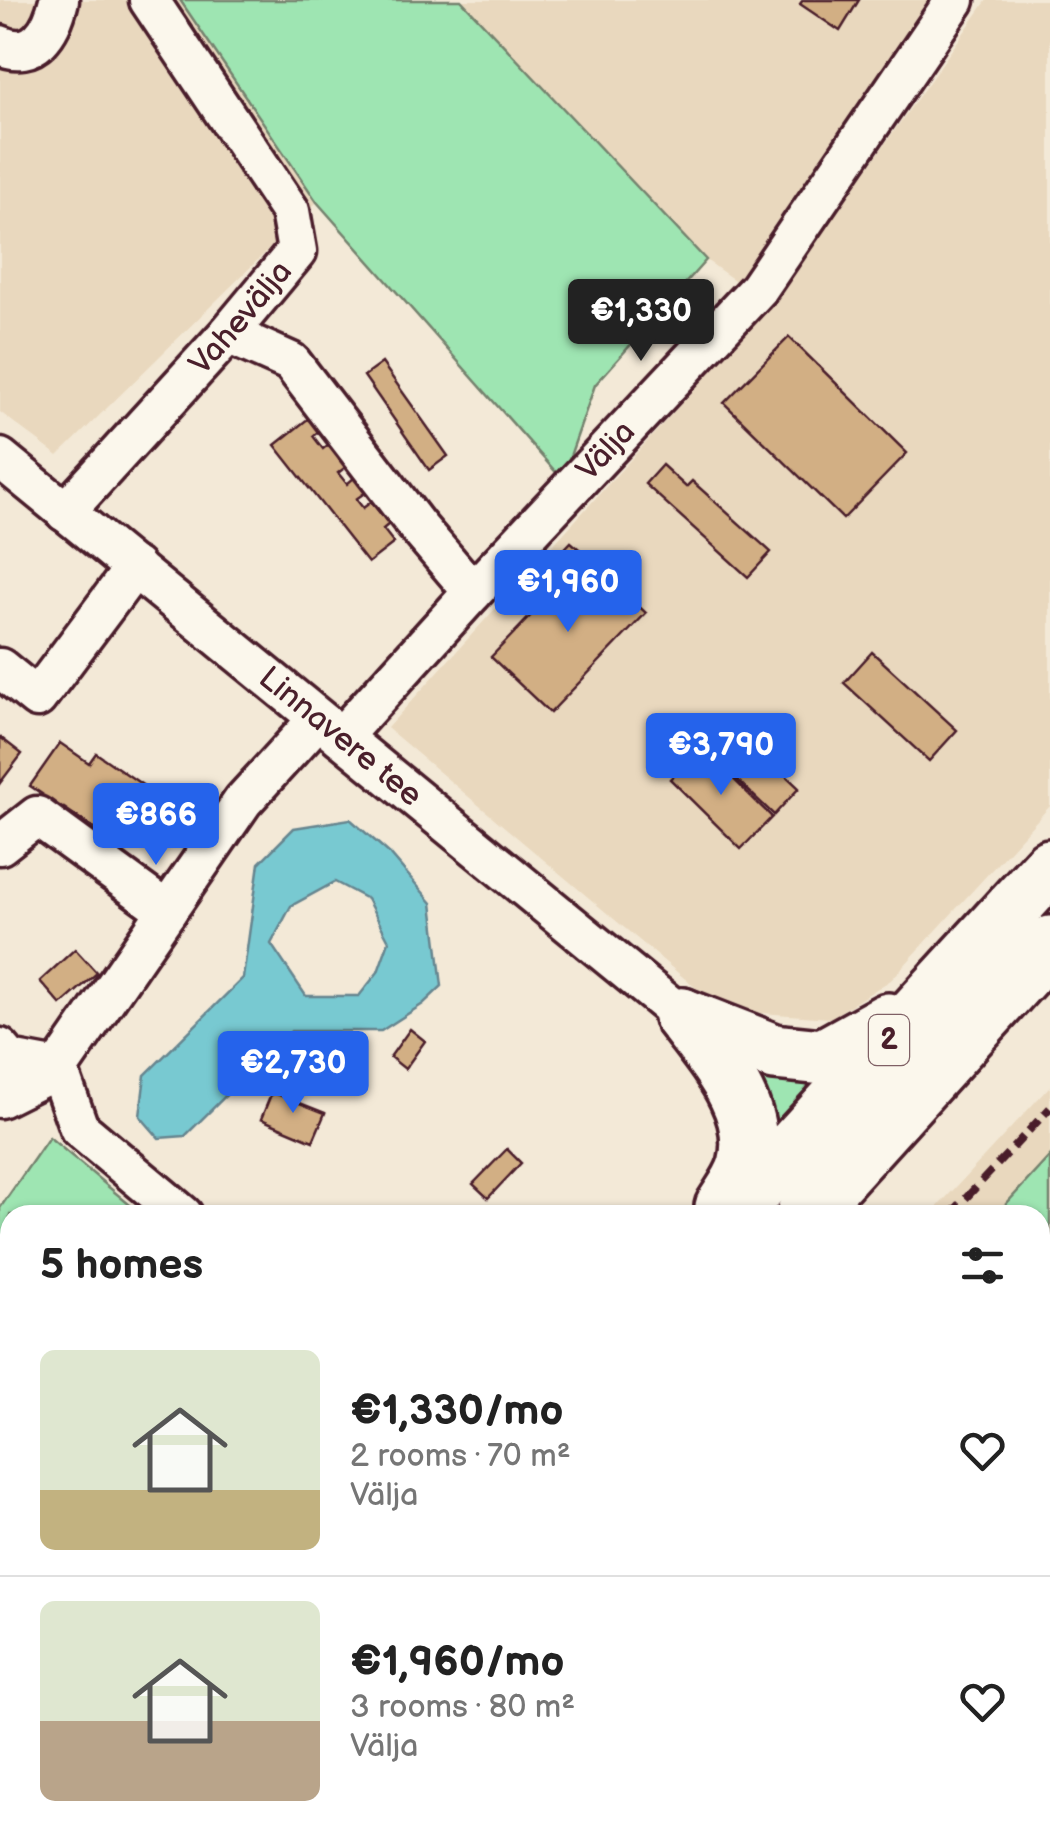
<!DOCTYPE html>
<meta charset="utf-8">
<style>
body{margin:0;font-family:"Balsamiq Sans",sans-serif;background:#f2f2f2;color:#222;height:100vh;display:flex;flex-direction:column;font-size:38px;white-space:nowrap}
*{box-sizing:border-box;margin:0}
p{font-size:32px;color:#767676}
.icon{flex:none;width:55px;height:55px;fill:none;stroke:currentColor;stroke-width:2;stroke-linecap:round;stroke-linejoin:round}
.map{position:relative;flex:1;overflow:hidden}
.panel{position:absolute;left:0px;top:1205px;width:1050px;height:642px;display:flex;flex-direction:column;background:#fff;border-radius:30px 30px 0 0;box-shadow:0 2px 8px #0004}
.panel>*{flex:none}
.price{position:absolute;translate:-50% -85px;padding:0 22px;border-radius:10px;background:#2563eb;color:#fff;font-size:32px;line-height:65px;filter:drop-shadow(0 2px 5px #0008)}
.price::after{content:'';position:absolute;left:50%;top:60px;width:30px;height:22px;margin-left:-15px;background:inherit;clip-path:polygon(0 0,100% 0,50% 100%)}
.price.on{background:#222;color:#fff}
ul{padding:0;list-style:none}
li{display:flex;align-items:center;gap:30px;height:250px;padding:0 40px}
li+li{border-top:2px solid #e0e0e0}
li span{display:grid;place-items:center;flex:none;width:280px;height:200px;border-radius:15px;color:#555}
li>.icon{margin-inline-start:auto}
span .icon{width:120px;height:120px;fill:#fffc;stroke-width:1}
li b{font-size:42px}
h2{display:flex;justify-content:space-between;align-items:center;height:120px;padding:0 40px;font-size:42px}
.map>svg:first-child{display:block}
</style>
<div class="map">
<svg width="1050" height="1847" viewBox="0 0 1050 1847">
<rect width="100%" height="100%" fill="#f3e9d7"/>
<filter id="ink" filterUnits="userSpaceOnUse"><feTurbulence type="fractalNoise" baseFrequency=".01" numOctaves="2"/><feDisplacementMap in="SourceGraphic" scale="20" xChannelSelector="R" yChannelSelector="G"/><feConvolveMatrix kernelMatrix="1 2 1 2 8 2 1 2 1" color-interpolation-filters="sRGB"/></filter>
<g filter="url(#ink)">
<!-- built -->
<g fill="#e9d8be">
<path d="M0 0H180L317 202 58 456 0 412Z"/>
<path d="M461 0H932L741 285 706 260Z"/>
<path d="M987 0H1050V806L891 980 830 1018 722 1010 387 728 770 306Z"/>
<path d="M1050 1086V1156L996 1215H930Z"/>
<path d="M388 1838H461L453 1847H380Z"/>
</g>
<!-- green -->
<g fill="#9ee5b2" stroke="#74826e" stroke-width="2.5">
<path d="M180 0H461L706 260 595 385 562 479 317 202Z"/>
<path d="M744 1067 817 1077 772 1134Z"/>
<path d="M49 1137 142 1215H10V1555L0 1546V1208Z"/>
<path d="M1050 1156V1287L1040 1297V1215H996Z"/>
<path d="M461 1838H954L964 1847H560L550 1841 545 1847H453Z"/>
</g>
<!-- water -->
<path fill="#78c9d1" stroke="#66858f" stroke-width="2.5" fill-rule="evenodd" d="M350 819 390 854 432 903 442 986 423 1004 381 1031H291L185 1136 159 1138 140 1116 145 1075 243 978 259 863 294 828ZM335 882 367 899 389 941 378 972 359 996H306L271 944 291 906Z"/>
<!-- building -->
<g fill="#d2af84" stroke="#4a1f2b" stroke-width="2.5">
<path d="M803 0H859L840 31 800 4Z"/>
<path d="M789 337 907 453 843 519 724 403Z"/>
<path d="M382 363 448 456 429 470 364 376Z"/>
<path d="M309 418 319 431 313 436 323 449 330 443 347 466 338 473 347 484 355 477 366 492 356 499 363 508 371 502 389 524 383 529 394 543 368 563 275 445Z"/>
<path d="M662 465 686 487 692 481 771 552 748 577 645 484Z"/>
<path d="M571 542 585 554 547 594 544 592 532 604 522 594Z"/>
<path d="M587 557 646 613 550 713 491 657Z"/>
<path d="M872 652 957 730 929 761 844 683Z"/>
<path d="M0 737 22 754 0 783Z"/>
<path d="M60 743 89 763 96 753 147 788 111 840 64 808 58 817 36 803 42 794 30 786Z"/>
<path d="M701 747 772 817 741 849 670 779Z"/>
<path d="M758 749 799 788 774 815 732 775Z"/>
<path d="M75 949 97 973 61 1005 40 981Z"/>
<path d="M410 1029 425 1041 405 1069 390 1057Z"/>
<path d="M272 1092 325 1113 313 1141 261 1119Z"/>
<path d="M507 1149 521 1163 488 1198 473 1184Z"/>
<path d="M1050 1738V1776L1041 1786 1040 1750Z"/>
</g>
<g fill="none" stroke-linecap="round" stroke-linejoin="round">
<!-- minor casing -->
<g stroke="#4a1f2b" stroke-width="45">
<g id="minor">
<path d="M0 45C35 61 52 30 59 0"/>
<path d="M228 334 291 362 416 525 473 592"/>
<path id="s1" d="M0 458 682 1016"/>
<path id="s2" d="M65 512 228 334 297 251 290 211 149 0"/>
<path d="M0 668 37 698 135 567"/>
<path id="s3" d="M341 737 473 592 758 289 955 0"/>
<path d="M0 845 37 816 167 911"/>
<path d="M0 1048 10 1060 58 1069"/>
<path d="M58 1069 79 1128 183 1215"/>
<path d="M0 1098 58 1069 243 801 318 719"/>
</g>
</g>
<!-- highway casing -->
<g stroke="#4a1f2b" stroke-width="62">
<g id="highway">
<path d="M682 1016 774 1052 823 1057 888 1021"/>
<path d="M682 1016C713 1058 761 1108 746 1165 742 1180 731 1194 723 1207"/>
<path d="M731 1215 1050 867"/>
<path d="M804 1215 1050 944"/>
<path d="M184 1847 192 1838"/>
<path d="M258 1847 266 1838"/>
</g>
</g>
<!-- minor -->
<use href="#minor" stroke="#fbf7ec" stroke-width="38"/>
<!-- highway -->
<use href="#highway" stroke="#fbf7ec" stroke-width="55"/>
<!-- rail -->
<g stroke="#4a1f2b" stroke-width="8" stroke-dasharray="15 8" stroke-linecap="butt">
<path d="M950 1215 1050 1108"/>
<path d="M405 1847 413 1838"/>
</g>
</g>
</g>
<g text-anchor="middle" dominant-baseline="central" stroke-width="9" stroke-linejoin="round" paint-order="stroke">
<!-- shield labels -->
<rect fill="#fbf7ec" stroke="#7f6065" stroke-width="2.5" x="869" y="1015" width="40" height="50" rx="8"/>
<g font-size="30" font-weight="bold" fill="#4a1f2b">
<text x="889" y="1040">2</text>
</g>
<!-- street labels -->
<g font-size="32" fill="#4a1f2b" stroke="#fbf7ec">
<text stroke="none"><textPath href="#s2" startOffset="262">Vahevälja</textPath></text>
<text stroke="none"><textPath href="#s3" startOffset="390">Välja</textPath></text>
<text stroke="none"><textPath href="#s1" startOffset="440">Linnavere tee</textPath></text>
</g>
</g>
</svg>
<b class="price on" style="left:641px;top:364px">€1,330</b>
<b class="price" style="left:568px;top:635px">€1,960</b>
<b class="price" style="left:721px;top:798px">€3,790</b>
<b class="price" style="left:156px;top:868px">€866</b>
<b class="price" style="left:293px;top:1116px">€2,730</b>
<section class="panel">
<h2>5 homes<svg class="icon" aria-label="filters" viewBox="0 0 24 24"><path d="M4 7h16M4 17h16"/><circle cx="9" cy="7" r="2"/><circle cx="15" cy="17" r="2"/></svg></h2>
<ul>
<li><span style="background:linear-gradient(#dfe7d0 70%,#c2b280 0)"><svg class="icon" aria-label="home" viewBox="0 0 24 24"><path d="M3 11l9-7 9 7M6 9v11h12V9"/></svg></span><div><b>€1,330/mo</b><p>2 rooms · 70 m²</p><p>Välja</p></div><svg class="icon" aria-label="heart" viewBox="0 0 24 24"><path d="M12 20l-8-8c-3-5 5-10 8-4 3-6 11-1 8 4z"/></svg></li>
<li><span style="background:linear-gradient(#dfe7d0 60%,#b9a48a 0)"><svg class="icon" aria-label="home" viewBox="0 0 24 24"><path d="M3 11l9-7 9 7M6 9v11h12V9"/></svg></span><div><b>€1,960/mo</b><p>3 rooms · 80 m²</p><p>Välja</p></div><svg class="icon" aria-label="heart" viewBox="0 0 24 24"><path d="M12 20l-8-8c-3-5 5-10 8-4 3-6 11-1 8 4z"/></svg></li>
</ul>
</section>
</div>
